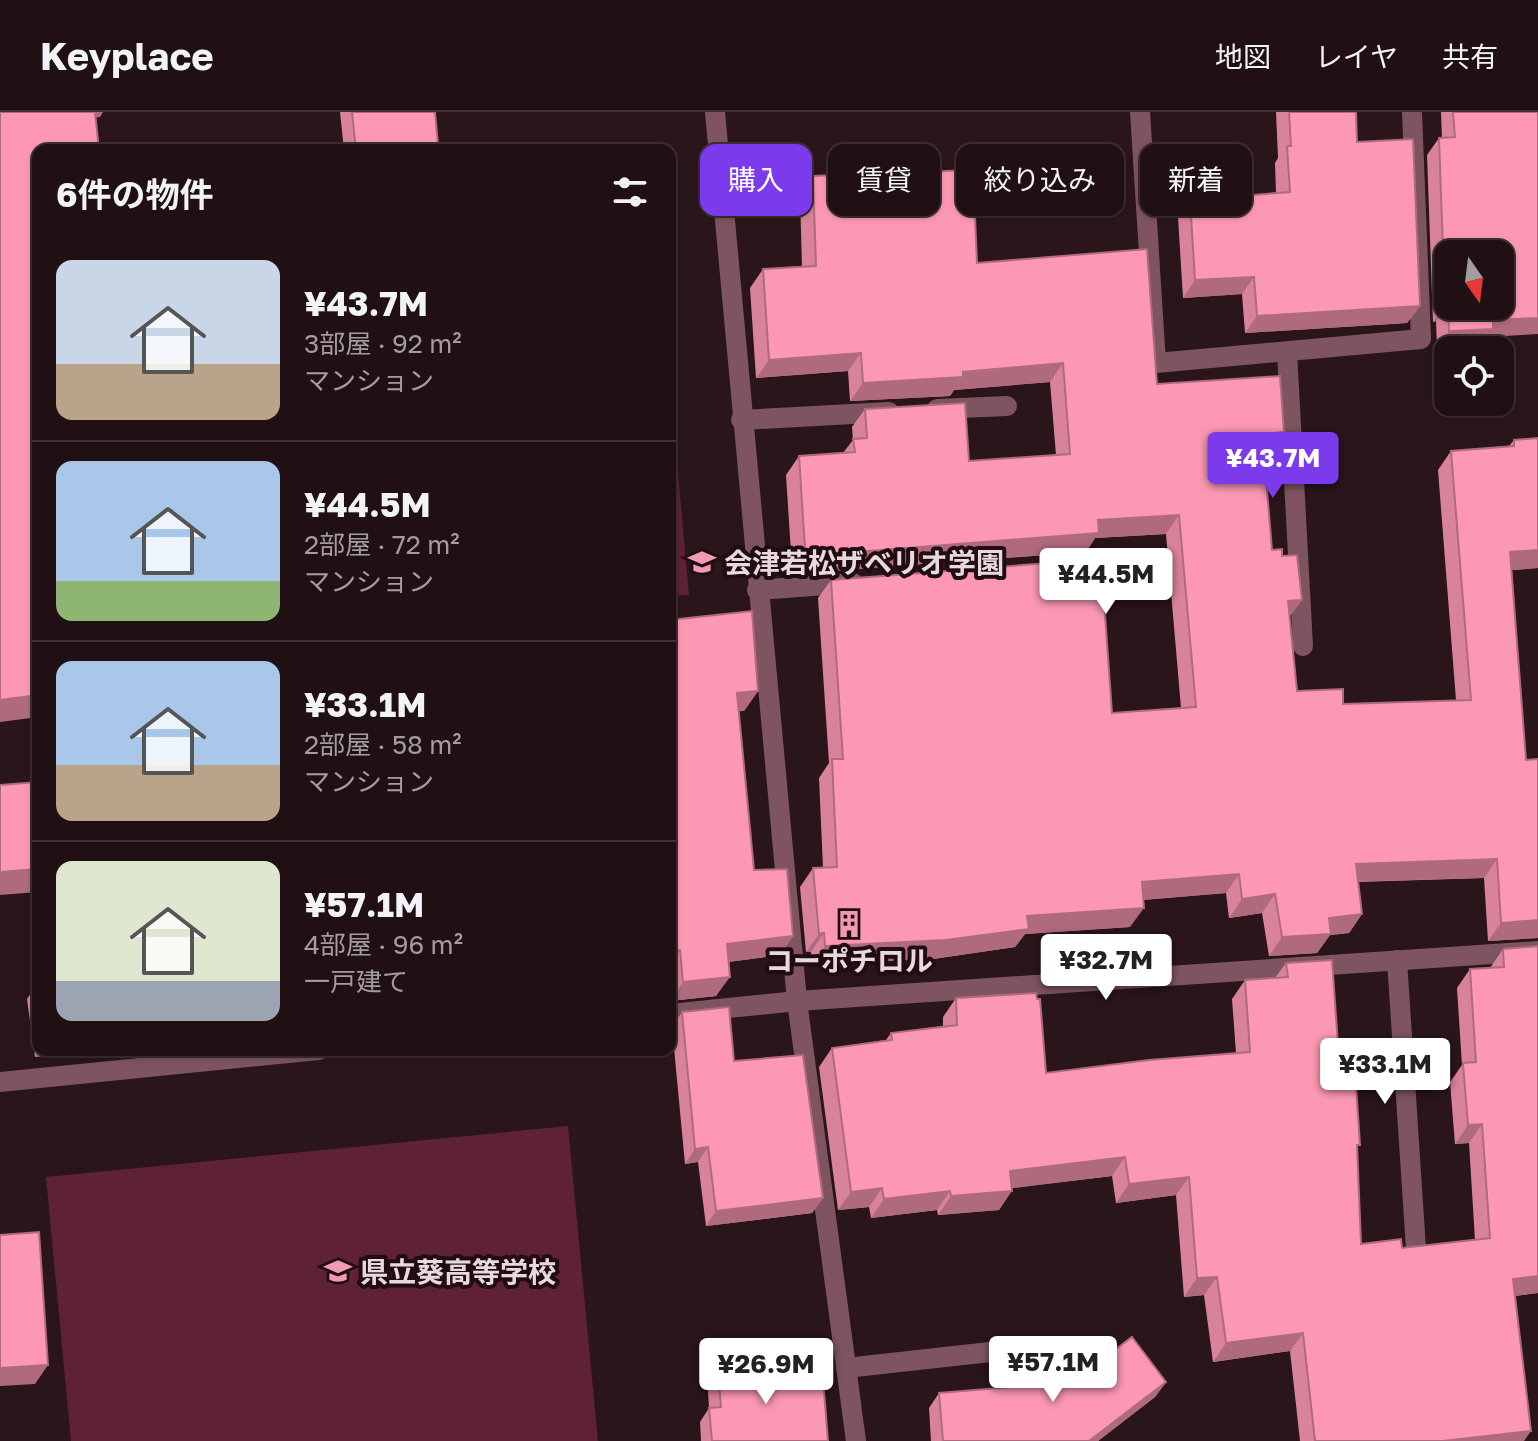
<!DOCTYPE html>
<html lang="ja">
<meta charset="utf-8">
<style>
body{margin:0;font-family:"Golos Text","Noto Sans JP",sans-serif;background:#2d1e22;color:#f1f3f6;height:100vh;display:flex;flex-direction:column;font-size:30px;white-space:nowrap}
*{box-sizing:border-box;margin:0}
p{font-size:26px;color:#a29da0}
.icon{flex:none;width:44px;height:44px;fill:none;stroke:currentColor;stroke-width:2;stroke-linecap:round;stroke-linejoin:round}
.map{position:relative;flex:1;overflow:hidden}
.panel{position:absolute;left:32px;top:32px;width:644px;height:912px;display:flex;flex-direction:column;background:#201014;border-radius:16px;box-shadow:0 2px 6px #0004,0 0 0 2px #3d3034}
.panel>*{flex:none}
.banner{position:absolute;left:700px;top:32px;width:718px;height:72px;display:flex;gap:16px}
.needle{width:52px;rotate:166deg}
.tools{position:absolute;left:1434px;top:128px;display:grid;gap:16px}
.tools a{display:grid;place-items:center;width:80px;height:80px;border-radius:16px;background:#201014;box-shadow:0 2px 6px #0004,0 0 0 2px #3d3034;font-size:40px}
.price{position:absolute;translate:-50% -68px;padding:0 18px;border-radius:8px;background:#fff;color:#222;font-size:26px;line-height:52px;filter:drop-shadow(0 2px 4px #0008)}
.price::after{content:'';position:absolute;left:50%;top:48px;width:24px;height:18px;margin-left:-12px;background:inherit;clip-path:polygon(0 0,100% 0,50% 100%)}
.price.current{background:#7c3aed;color:#fff}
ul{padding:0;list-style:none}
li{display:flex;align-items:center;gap:24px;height:200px;padding:0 24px}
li+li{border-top:2px solid #3d3034}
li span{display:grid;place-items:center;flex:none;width:224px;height:160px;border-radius:16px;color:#555}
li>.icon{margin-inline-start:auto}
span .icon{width:96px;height:96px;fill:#fffc;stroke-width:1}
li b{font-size:34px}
h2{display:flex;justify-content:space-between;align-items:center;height:96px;padding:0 24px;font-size:34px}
.chip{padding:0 28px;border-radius:16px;background:#201014;box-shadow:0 2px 6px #0004,0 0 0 2px #3d3034;font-size:28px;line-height:72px}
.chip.current{background:#7c3aed;color:#fff}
header{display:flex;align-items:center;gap:48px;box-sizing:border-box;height:112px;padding:0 40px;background:#201014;border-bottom:2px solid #3d3034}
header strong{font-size:38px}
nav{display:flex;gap:44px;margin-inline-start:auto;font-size:28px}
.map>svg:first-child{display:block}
</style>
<header>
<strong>Keyplace</strong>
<nav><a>地図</a><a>レイヤ</a><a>共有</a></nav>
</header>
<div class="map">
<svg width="1538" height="1329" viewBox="0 0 1538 1329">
<rect width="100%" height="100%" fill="#2a151b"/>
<!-- green -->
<g fill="#5f2136">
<path d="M670 270 689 483 670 484Z"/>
<path d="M568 1014 598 1329H71L46 1065Z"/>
</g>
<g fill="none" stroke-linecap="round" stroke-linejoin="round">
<!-- minor -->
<g stroke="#7d545f" stroke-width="20">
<path d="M715 0 797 889 856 1329"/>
<path d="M1140 0 1156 251 1421 227 1412 0"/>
<path d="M1287 240 1303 534"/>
<path d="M937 297 1007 294"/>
<path d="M741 308 889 300"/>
<path d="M1076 454 1148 448"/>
<path d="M757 478 853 471"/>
<path d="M1397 848 1416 1137"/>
<path d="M670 902 797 889 1538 839"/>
<path d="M0 970 319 938"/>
<path d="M846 1256 1017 1237"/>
</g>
</g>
<!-- wall -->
<g fill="#d9839b">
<path d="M340 0H435L438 33 435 38H344Z"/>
<path d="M1276 0H1356L1357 30 1420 194 1407 211 1245 221 1242 182 1183 186 1178 105 1190 88 1276 81 1275 51 1278 46Z"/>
<path d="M1441 0H1538L1488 225 1481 234 1437 236 1436 209 1433 210 1427 43 1439 26H1442Z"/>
<path d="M813 64 977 151 1157 272 1284 320 1275 333 1276 354 1266 369 1272 438 1282 444 1302 488 1289 505 1297 579 1343 592 1456 588 1438 358 1451 339 1509 334 1514 328 1538 326V456L1512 458 1526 648 1538 647V826L1488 829 1484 766 1358 770 1362 802 1349 821 1330 823 1317 841 1269 844 1262 801 1229 806 1226 781 1143 788 1130 815 1025 822 1015 835 933 847 812 852 811 840H806L800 775 813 756H823L819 666 829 651 818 486 831 468 1112 601 1181 596 1166 422 1095 426 1086 440 817 460 816 454 792 456 786 363 799 344 843 341 853 328 852 315 865 297 969 349 1056 343 1050 270 954 278 950 284 850 289 848 259 756 266 750 176 763 157 802 154 800 83Z"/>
<path d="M670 508 758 579 744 599H739L754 758 793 824 780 843 728 850 716 884 670 889Z"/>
<path d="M1538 834V1181L1515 1184 1524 1329H1300L1290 1239 1213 1250 1204 1183 1184 1185 1176 1083 1116 1091 1112 1064 1012 1076 999 1098 938 1103 937 1098 871 1106 869 1095 838 1098 819 955 832 936 886 928 891 921 943 914V905L956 886 1046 961 1236 941 1232 887 1245 868 1275 866 1286 851 1340 961 1357 1038 1361 1132 1402 1136 1475 1128 1469 1031 1455 1032 1450 970 1462 953 1457 876 1470 857 1490 856 1503 837Z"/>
<path d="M38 871V938H79L78 939 35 945 27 887Z"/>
<path d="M682 900 734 949 823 1086 812 1101 706 1114 698 1050 685 1052 672 915Z"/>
<path d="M717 1248 766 1271 828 1329H701L700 1310 709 1296 707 1263Z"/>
<path d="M1166 1270 1155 1285 1098 1329H931L929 1296 939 1281Z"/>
</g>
<!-- shaded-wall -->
<g fill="#b06a7e">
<path d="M82 0H103L100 5 77 7Z"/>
<path d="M1254 165 1242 182 1183 186 1195 168Z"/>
<path d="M1448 192 1436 209 1433 210 1445 193Z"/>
<path d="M1420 194 1407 211 1245 221 1257 204Z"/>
<path d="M1538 206V222L1488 225 1481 234 1437 236 1449 219 1493 208Z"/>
<path d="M861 241 848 259 756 266 769 248Z"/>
<path d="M1063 251 1050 270 954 278 950 284 850 289 863 271Z"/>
<path d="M1284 320 1271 339 1274 321Z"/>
<path d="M1276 354 1263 373 1265 355Z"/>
<path d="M1179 403 1166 422 1095 426 1086 440 817 460 830 442 1098 408Z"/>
<path d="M829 436 816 454 792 456 805 437Z"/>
<path d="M1538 438V456L1497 459 1510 440Z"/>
<path d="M1302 488 1288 506V489Z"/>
<path d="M758 579 744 599 724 600 737 581Z"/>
<path d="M38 583V605L0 610V588Z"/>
<path d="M1497 747 1484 766 1343 770 1356 752Z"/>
<path d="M38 757V780L0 783V760Z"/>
<path d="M1239 762 1226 781 1129 789 1142 770Z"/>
<path d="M1275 782 1262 801 1229 806 1242 787Z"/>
<path d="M1144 796 1130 815 1025 822 1015 835 933 847 812 852 825 834 1027 804Z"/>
<path d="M1362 802 1349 821 1330 823 1317 841 1269 844 1282 825 1329 806Z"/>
<path d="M1538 808V826L1488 829 1501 811Z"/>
<path d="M824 821 811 840H806L819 822Z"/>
<path d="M793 824 780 843 713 852 727 832Z"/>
<path d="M680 838 670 852V839Z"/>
<path d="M730 865 716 884 670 889 683 870Z"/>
<path d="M40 938H79L35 945Z"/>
<path d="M1482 1012 1469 1031 1455 1032 1468 1013Z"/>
<path d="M708 1035 698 1050 685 1052 695 1037Z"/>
<path d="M1125 1045 1112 1064 997 1078 1010 1059Z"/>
<path d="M1189 1065 1176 1083 1116 1091 1129 1072Z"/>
<path d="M882 1076 869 1095 838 1098 851 1080Z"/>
<path d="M950 1079 937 1098 871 1106 884 1087Z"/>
<path d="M1012 1079 999 1098 938 1103 951 1084Z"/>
<path d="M823 1086 812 1101 706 1114 716 1099Z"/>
<path d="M1538 1164V1181L1500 1186 1513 1167Z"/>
<path d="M1217 1165 1204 1183 1184 1185 1197 1166Z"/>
<path d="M1303 1221 1290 1239 1213 1250 1226 1231Z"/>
<path d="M48 1253 35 1272 0 1274V1256Z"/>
<path d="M1166 1270 1155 1285 1098 1329H1089Z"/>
<path d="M1531 1319 1524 1329H1443Z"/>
</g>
<!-- building -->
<g fill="#fc98b4" stroke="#b06a7e" stroke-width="2" fill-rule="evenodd">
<path d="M0 0H95L99 38H38V583L0 588Z"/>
<path d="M352 0H435L438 33 434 34 435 38H356Z"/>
<path d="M1289 0H1356L1357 30 1413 27 1420 194 1257 204 1254 165 1195 168 1190 88 1290 80 1287 34H1291Z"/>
<path d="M1453 0H1538V206L1493 208V217L1449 219 1448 192 1445 193 1439 26 1455 25ZM1448 142H1500V194H1448Z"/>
<path d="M973 58 977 151 1147 137 1157 272 1280 264 1284 320 1274 321 1276 354 1265 355 1272 438 1282 437V444L1297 443 1302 488 1288 489 1297 579 1343 577V592L1471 588 1451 339 1514 334V328L1538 326V438L1510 440 1526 648 1538 647V808L1501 811 1497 747 1356 752 1362 802 1329 806 1331 822 1282 825 1275 782 1242 787 1239 762 1142 770 1144 796 1027 804 1029 817 946 828 825 834 824 821 819 822 813 756 837 755 832 647H843L831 468 1101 447 1112 601 1196 595 1179 403 1098 408 1099 421 830 442 829 436 805 437 799 344 855 340 853 327 867 326 865 297 965 291 969 349 1070 342 1063 251 963 260V265L863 271 861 241 769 248 763 157 816 154 813 64Z"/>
<path d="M752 499 758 579 737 581 754 758 787 757 793 824 727 832 730 865 683 870 680 838 670 839V508Z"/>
<path d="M38 670V757L0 760V673Z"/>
<path d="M1538 834V1164L1513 1167 1531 1319 1443 1329H1315L1303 1221 1226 1231 1217 1165 1197 1166 1189 1065 1129 1072 1125 1045 1010 1059 1012 1079 951 1084 950 1079 884 1087 882 1076 851 1080 832 936 892 928 891 921 957 913 956 886 1036 881 1037 887H1040L1046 961 1149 948 1250 940 1245 868 1288 865 1286 851 1332 848 1340 961 1355 960 1360 1033H1357L1361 1132 1401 1127 1402 1136 1490 1126 1482 1012 1468 1013 1463 951 1476 950 1470 857 1504 855 1503 837Z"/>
<path d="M729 895 734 949 803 943 823 1086 716 1099 708 1035 695 1037 682 900Z"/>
<path d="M39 1120 48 1253 0 1256V1123Z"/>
<path d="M1132 1225 1166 1270 1089 1329H943L939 1281 1072 1270Z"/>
<path d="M764 1245 766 1271 823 1267 828 1329H712L709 1296 721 1295 717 1248Z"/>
</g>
<!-- icons -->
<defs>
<g id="school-bare" transform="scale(2.16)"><path d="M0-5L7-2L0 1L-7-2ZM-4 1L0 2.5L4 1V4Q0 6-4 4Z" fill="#f19ab2" stroke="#200c12" stroke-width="2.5" paint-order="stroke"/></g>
<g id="building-bare" transform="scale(2.16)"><path d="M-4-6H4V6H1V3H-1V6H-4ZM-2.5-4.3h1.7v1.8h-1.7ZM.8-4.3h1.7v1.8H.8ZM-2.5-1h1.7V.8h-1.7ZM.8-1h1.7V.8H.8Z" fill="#f19ab2" stroke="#200c12" stroke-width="2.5" paint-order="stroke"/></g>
</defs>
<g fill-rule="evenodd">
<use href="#school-bare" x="702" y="450"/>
<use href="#building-bare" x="849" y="812"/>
<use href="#school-bare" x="338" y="1159"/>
</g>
<g text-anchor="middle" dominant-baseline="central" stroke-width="8" stroke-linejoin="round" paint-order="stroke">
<!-- poi labels -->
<g font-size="28" font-weight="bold" fill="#e8d9dc" stroke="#200c12" text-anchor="start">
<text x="724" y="450">会津若松ザベリオ学園</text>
<text x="849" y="848" text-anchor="middle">コーポチロル</text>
<text x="360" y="1159">県立葵高等学校</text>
</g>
</g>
</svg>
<div class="tools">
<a><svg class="needle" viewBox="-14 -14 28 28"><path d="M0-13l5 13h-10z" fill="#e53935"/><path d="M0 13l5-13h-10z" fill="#a29da0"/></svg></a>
<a><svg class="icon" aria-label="locate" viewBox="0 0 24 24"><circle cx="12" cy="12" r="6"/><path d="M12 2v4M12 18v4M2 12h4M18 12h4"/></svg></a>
</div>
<b class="price current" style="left:1273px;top:388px">¥43.7M</b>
<b class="price" style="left:1106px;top:504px">¥44.5M</b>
<b class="price" style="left:1106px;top:890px">¥32.7M</b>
<b class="price" style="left:1385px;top:994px">¥33.1M</b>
<b class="price" style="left:1053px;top:1292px">¥57.1M</b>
<b class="price" style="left:766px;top:1294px">¥26.9M</b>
<div class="banner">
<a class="chip current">購入</a>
<a class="chip">賃貸</a>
<a class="chip">絞り込み</a>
<a class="chip">新着</a>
</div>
<section class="panel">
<h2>6件の物件<svg class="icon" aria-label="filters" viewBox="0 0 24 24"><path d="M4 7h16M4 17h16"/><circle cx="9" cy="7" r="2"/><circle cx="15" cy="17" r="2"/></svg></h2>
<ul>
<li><span style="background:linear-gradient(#c9d6e8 65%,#b9a48a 0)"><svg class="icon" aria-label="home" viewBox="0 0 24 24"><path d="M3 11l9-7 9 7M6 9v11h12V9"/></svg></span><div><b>¥43.7M</b><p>3部屋 · 92 m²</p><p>マンション</p></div></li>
<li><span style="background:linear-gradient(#a9c7e8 75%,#8fb573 0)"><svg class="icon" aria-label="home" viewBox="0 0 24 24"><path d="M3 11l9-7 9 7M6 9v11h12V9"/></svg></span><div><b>¥44.5M</b><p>2部屋 · 72 m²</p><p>マンション</p></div></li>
<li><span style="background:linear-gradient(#a9c7e8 65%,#b9a48a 0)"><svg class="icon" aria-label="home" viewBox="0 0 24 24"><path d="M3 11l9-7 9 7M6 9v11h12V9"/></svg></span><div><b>¥33.1M</b><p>2部屋 · 58 m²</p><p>マンション</p></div></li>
<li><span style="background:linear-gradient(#dfe7d0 75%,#9aa5b1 0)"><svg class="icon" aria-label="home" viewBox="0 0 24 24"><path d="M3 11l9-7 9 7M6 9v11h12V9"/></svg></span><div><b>¥57.1M</b><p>4部屋 · 96 m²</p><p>一戸建て</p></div></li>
</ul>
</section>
</div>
